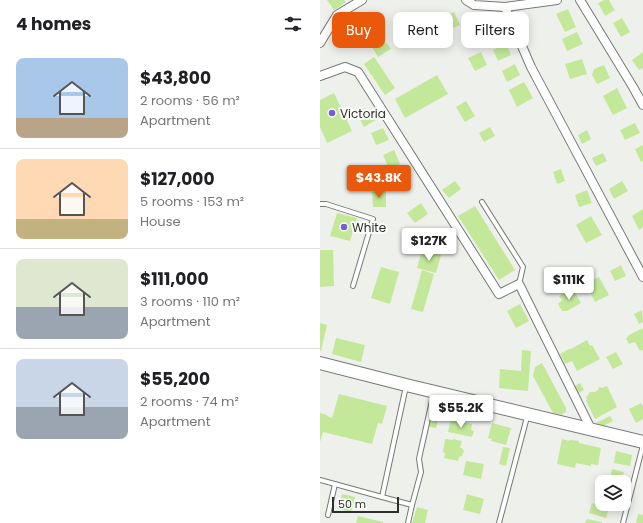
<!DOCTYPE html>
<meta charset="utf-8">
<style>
body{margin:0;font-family:Poppins,sans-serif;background:#f2f2f2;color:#202124;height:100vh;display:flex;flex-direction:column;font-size:15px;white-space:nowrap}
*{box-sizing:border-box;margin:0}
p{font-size:13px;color:#757577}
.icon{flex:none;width:22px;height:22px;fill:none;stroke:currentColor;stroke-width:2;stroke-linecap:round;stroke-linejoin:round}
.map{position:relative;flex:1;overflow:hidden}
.sheet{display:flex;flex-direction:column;background:#fff;width:320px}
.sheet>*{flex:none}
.top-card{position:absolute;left:12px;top:12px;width:251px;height:36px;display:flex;gap:8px}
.buttons{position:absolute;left:275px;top:475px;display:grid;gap:8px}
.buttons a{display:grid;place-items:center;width:36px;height:36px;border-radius:8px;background:#fff;box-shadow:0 2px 10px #0003;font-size:20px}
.scale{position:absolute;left:12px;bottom:10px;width:67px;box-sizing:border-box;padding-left:4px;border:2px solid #2e2f2d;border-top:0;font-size:11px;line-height:14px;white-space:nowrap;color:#2e2f2d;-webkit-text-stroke:3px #fbfdfa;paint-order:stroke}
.price{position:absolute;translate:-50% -34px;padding:0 9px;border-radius:4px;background:#fff;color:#222;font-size:13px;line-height:26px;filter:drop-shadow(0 1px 2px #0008)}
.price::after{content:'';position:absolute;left:50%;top:24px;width:12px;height:9px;margin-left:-6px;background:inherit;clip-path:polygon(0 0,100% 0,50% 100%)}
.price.on{background:#ea580c;color:#fff}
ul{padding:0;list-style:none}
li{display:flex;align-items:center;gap:12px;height:100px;padding:0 16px}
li+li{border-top:1px solid #e0e0e0}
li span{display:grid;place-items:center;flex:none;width:112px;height:80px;border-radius:8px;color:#555}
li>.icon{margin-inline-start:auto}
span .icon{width:48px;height:48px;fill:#fffc;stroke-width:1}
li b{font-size:17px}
h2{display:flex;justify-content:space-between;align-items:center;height:48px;padding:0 16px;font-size:17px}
.chip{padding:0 14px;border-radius:8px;background:#fff;box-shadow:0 2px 10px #0003;font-size:14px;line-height:36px}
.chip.on{background:#ea580c;color:#fff}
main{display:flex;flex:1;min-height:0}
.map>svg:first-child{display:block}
</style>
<main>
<section class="sheet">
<h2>4 homes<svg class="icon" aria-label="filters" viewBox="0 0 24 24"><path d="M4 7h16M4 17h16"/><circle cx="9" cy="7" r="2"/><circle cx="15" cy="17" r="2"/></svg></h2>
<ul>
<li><span style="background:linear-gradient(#a9c7e8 75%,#b9a48a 0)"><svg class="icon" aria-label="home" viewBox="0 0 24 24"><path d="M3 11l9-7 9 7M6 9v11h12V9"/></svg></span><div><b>$43,800</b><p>2 rooms · 56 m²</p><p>Apartment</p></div></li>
<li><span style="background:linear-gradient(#ffd9b3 75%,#c2b280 0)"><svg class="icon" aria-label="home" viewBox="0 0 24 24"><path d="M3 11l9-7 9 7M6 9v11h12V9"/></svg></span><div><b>$127,000</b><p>5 rooms · 153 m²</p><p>House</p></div></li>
<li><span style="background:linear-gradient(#dfe7d0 60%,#9aa5b1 0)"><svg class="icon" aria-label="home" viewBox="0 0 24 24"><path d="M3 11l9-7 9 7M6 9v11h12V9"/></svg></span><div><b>$111,000</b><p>3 rooms · 110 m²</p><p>Apartment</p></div></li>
<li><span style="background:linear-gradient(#c9d6e8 60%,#9aa5b1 0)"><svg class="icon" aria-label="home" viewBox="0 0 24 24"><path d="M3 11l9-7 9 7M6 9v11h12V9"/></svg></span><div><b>$55,200</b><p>2 rooms · 74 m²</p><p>Apartment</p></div></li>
</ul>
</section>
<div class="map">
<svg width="323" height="523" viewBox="0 0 323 523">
<rect width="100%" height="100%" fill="#eef0ec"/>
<!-- building -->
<g fill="#c4e89a">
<path d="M7 0H24L26 2 14 10Z"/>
<path d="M284 0H289L295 10 285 16 278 3Z"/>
<path d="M248 9 256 27 245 32 236 14Z"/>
<path d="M134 12 140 25 128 30 123 17Z"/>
<path d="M302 18 310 32 301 37 293 23Z"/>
<path d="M55 20 63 35 61 36 66 44 67 43 71 49 58 57 41 28Z"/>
<path d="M177 25 180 33 186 31 189 38 173 44 167 29Z"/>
<path d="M257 32 263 44 247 51 242 39Z"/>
<path d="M186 44 191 55 178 61 173 50Z"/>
<path d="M161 52 167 65 155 71 148 58Z"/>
<path d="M323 52V68L319 70 312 60Z"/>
<path d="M54 57 75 88 65 95 44 64Z"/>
<path d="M262 59 267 74 250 79 245 64Z"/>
<path d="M195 64 200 75 187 82 182 71Z"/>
<path d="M284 65 290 78 277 84 272 75 274 69Z"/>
<path d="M117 75 128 94 85 118 75 99Z"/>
<path d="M204 82 213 98 197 107 189 90Z"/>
<path d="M297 88 307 108 293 115 283 96Z"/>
<path d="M14 93 32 131 7 143 0 127V100Z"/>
<path d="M146 101 155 116 145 122 136 107Z"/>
<path d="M52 108 55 114 58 112 61 117 44 127 38 116Z"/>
<path d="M315 123 320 133 305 140 300 130Z"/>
<path d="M170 127 175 136 164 142 159 133Z"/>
<path d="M63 128 69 140 56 145 51 133Z"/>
<path d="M267 130 271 139 262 144 258 135Z"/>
<path d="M323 145V161L321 162 315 149Z"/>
<path d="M74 150 80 164 69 169 63 155Z"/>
<path d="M283 153 287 161 276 166 272 158Z"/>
<path d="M241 169 245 181 237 184 233 172Z"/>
<path d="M135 181 141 189 129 198 122 190Z"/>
<path d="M302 181 308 191 294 199 289 189Z"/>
<path d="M267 190 272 203 259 207 255 195Z"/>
<path d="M66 191V207H53L52 192Z"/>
<path d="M101 203 108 214 95 223 87 213Z"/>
<path d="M155 206 195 270 179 280 138 216Z"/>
<path d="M323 209V227L319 230 312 216Z"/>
<path d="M17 213 37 218 30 241 10 236Z"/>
<path d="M271 216 282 235 266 243 256 225Z"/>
<path d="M0 250H13L14 286 0 287Z"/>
<path d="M102 250 121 255 116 273 97 268Z"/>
<path d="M301 265 306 276 295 281 290 271Z"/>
<path d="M61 267 79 272 70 304 51 298Z"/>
<path d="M102 270 114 274 103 312 91 309Z"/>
<path d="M279 277 289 295 275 302 266 284Z"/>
<path d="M253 288 261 303 247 311H242L238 304 242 300 239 296Z"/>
<path d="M200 304 209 321 196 328 187 311Z"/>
<path d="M322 310 323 322 319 324 314 314Z"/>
<path d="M0 323 7 325 1 351H0Z"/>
<path d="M323 328V350L320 351 315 342 309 344 306 339 309 335Z"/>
<path d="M16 338 45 345 41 362 12 354Z"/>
<path d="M267 340 270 346 272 345 280 359 257 371 252 361 245 364 240 354 249 349H251Z"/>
<path d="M202 350 211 351 208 391 179 388 180 369 201 371Z"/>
<path d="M296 352 303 364 293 369 286 357Z"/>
<path d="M222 363 246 408V412L241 415 233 413 213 376 215 367Z"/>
<path d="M260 383 264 390 257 394 253 387Z"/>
<path d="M287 386 297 407 275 419 266 401 267 400 266 397 268 395 270 392H275L278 390 279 387 282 388Z"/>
<path d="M19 394 67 406 62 424 58 423 52 444 3 432 0 442V413L7 415V416L12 418Z"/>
<path d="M321 403 323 407V419L316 423 309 409Z"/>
<path d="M113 405 121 407 116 428 109 427Z"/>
<path d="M290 416 293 421 279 428 276 423Z"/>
<path d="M131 420 152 424 151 430 154 431 152 437 128 432Z"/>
<path d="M172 423 191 428 186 445 171 441 172 439 168 438Z"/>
<path d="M125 439 133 440V439L142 441 140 448H142L144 451 142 456 139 457 138 461 124 458 125 453 123 452Z"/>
<path d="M242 439 249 441V440L259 441V443L281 448 278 465 271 464V466L256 463 255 468 237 464Z"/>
<path d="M183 447 190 448 186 466 179 464Z"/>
<path d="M296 451 312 455 310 466 294 463Z"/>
<path d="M146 461 164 464 161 479 143 475Z"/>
<path d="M292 469 304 472 301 482H289Z"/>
<path d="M280 489 282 490V500L278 499Z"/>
<path d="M22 494 35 497 31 512 18 509Z"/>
<path d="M147 494 164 499 160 514 143 510Z"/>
<path d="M272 503 289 508 286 518 269 513Z"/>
<path d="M97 507 108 510 105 523H92Z"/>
<path d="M318 514 323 515V523H316Z"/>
<path d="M38 516 63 522V523H36Z"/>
<path d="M267 519 282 522V523H265Z"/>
</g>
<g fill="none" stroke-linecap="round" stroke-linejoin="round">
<!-- lane casing -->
<g stroke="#777976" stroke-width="6">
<g id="lane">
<path d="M162 202 203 267 199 284"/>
<path d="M0 204H6L53 219 33 286"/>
<path d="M0 480 62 497 86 386"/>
<path d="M62 497 92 505 88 523"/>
<path d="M92 505 101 472 99 459 100 454 114 392"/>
<path d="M8 515 15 484"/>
<path d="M179 523 207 417"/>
<path d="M303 523 323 445"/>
</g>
</g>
<!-- street casing -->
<g stroke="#777976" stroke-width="10">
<g id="street">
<path d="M146 0 154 5 185 7 237 0"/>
<path d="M260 0 313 87 323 105"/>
<path d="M185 7 211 67 323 277"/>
<path d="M0 43 17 15 42 0"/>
<path d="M0 76 25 67 38 72 179 294 199 284 271 429"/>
</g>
</g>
<!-- secondary casing -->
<g stroke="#777976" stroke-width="14">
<path id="secondary" d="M0 363 86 385 323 442"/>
</g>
<!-- lane -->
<use href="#lane" stroke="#fff" stroke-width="4"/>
<!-- street -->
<use href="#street" stroke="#fff" stroke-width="8"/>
<!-- secondary -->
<use href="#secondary" stroke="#fff" stroke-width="12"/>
</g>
<!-- markers -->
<g fill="#765dd7" stroke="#fbfdfa" stroke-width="1.5">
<circle cx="12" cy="113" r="4"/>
<circle cx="24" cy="227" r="4"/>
</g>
<g text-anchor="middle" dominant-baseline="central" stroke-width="4" stroke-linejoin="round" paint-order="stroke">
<!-- poi labels -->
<g font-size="12" fill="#2e2f2d" stroke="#fbfdfa" text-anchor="start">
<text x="20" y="113">Victoria</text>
<text x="32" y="227">White</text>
</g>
</g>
</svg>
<div class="buttons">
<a><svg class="icon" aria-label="layers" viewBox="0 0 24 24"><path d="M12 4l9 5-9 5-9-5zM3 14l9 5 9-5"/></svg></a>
</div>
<div class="scale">50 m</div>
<b class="price on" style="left:59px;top:199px">$43.8K</b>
<b class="price" style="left:109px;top:262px">$127K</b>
<b class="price" style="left:249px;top:301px">$111K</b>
<b class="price" style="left:141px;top:429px">$55.2K</b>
<div class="top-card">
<a class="chip on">Buy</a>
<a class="chip">Rent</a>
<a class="chip">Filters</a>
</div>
</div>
</main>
